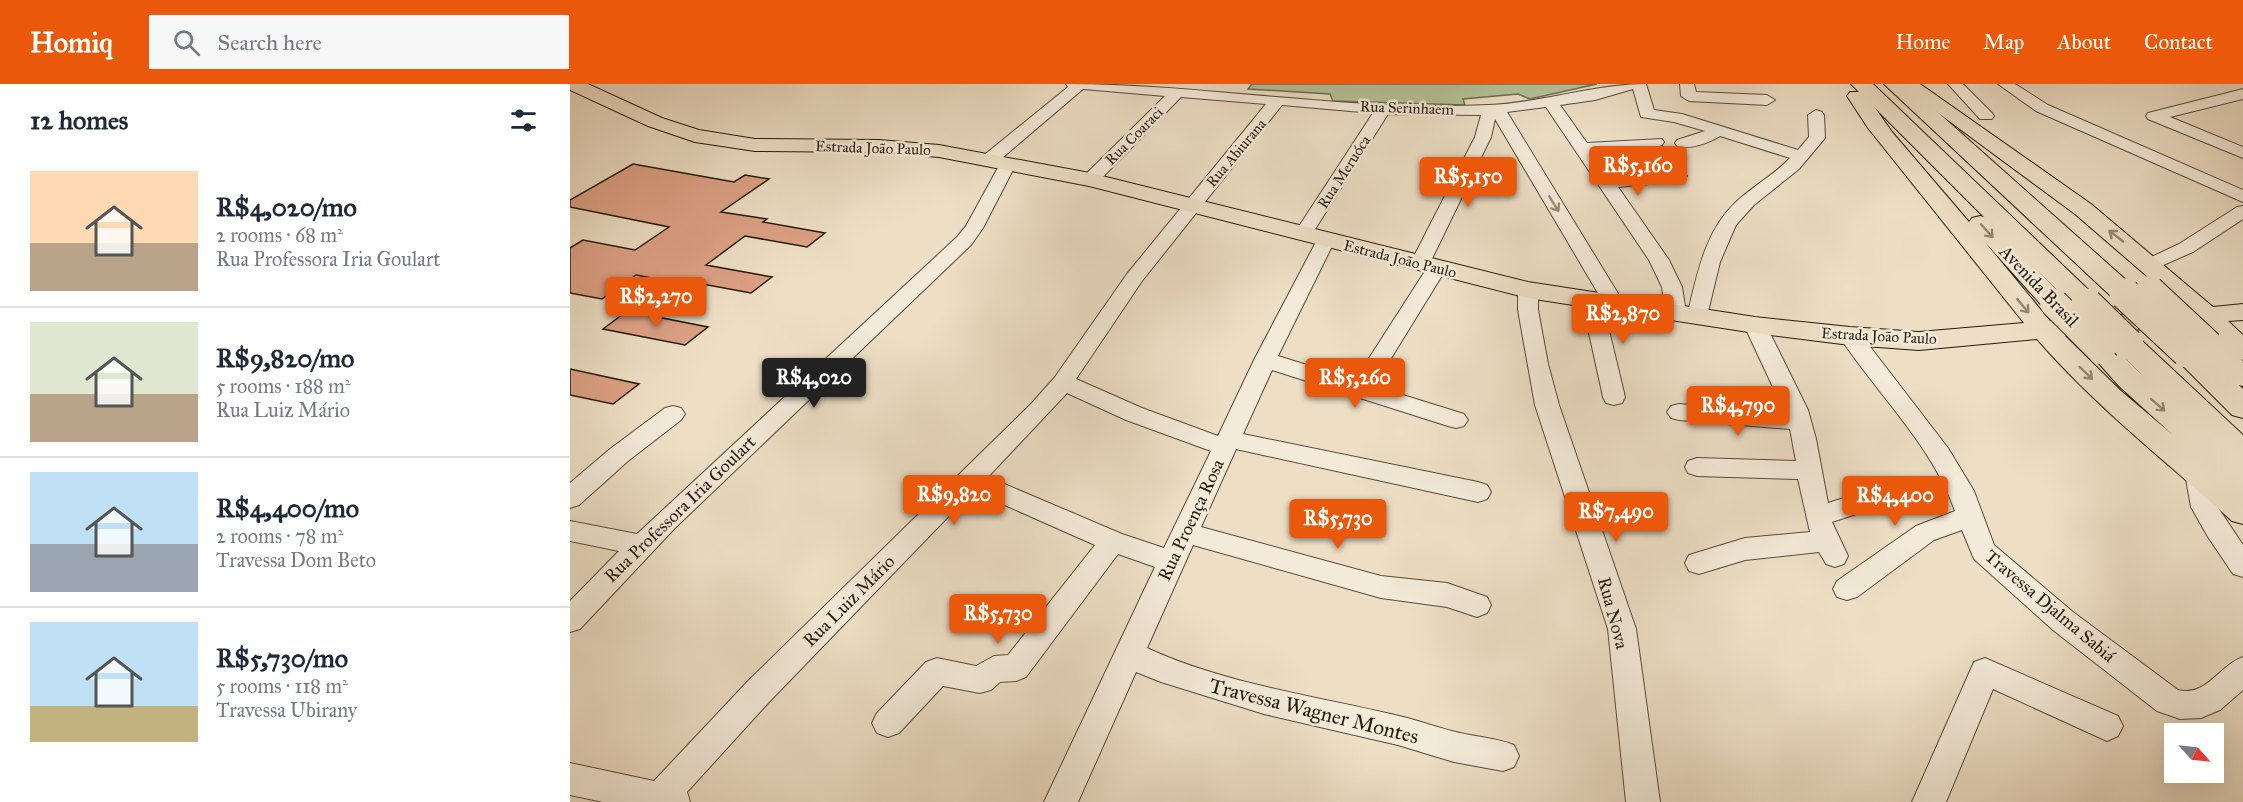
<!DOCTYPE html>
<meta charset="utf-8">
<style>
body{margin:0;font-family:"IM FELL Great Primer",serif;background:#f6f6f7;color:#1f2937;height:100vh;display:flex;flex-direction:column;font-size:22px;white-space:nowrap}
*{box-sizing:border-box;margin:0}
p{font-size:20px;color:#747a83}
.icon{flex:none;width:33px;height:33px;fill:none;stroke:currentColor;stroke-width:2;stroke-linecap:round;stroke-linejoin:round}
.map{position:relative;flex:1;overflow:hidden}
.panel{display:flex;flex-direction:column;background:#fff;width:570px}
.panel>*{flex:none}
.needle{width:39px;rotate:117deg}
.controls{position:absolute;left:1594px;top:639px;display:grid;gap:12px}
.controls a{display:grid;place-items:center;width:60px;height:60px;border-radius:0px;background:#fff;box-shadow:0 6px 24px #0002;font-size:30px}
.price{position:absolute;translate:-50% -51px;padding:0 14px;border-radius:6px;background:#ea580c;color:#fff;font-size:20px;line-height:39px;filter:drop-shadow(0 2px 3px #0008)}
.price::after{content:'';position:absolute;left:50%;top:36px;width:18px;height:14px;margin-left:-9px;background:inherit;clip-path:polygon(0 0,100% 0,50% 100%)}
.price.current{background:#222;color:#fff}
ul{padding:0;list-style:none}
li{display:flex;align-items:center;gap:18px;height:150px;padding:0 30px}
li+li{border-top:2px solid #e0e1e3}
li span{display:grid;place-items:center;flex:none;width:168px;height:120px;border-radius:0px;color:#555}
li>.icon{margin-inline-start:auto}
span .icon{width:72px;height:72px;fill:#fffc;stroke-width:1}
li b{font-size:26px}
h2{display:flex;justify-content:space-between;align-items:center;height:72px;padding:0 30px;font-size:26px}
header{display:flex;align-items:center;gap:36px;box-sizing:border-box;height:84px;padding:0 30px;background:#ea580c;color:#fff}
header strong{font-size:28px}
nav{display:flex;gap:33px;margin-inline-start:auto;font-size:21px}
.search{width:420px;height:54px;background:#f6f6f7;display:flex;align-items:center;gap:15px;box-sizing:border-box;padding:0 21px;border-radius:0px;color:#747a83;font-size:22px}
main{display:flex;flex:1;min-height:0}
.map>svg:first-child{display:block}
</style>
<header>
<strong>Homiq</strong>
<div class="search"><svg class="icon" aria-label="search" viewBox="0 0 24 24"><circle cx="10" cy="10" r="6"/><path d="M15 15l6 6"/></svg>Search here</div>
<nav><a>Home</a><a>Map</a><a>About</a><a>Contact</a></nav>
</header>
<main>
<section class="panel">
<h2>12 homes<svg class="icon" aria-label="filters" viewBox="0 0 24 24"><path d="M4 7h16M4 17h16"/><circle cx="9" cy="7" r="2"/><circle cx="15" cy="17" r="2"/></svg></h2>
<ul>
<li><span style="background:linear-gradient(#ffd9b3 60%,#b9a48a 0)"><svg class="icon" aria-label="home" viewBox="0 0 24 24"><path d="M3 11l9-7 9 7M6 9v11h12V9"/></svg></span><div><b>R$4,020/mo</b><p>2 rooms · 68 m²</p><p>Rua Professora Iria Goulart</p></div></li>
<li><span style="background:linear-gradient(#dfe7d0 60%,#b9a48a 0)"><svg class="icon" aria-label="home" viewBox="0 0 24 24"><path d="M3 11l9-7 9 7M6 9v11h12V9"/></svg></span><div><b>R$9,820/mo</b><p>5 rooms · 188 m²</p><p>Rua Luiz Mário</p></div></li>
<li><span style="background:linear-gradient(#bfe0f5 60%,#9aa5b1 0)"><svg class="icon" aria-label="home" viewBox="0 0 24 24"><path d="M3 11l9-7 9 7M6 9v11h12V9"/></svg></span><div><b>R$4,400/mo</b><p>2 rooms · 78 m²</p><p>Travessa Dom Beto</p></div></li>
<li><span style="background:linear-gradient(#bfe0f5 70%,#c2b280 0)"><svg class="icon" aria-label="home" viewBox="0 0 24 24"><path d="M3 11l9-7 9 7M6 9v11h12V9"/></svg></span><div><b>R$5,730/mo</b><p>5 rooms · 118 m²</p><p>Travessa Ubirany</p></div></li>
</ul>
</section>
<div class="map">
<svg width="1673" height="718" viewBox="0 0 1673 718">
<rect width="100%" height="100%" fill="#eddec5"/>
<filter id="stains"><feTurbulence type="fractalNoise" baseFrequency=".00333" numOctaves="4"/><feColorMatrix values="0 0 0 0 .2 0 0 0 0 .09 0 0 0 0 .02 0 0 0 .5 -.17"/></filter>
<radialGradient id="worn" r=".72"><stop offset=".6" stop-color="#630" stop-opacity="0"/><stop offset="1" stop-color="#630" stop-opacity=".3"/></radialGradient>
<!-- green -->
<path fill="#b4c297" stroke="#6d6e52" stroke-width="1.5" d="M682 0H1027L960 15 948 10 893 15 895 21 763 17 760 10 678 5Z"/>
<!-- building -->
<g fill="#dca185" stroke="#261a0c" stroke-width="1.5">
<path d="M63 80 164 98 175 91 199 95 151 128 197 135 193 138 255 149 237 163 175 152 136 181 202 193 181 209 116 197 112 200 66 191 32 215 0 209V164L13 156 65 166 99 143 0 123V116Z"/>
<path d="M57 227 138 243 115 261 33 245Z"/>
<path d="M0 285 69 300 43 320 0 311Z"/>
</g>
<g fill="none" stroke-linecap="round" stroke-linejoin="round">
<!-- minor casing -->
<g stroke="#584b3a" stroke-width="2">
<g id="minor">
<path d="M496 0C637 0 777 28 919 21 972 19 1024 0 1076 0L1084 26 1112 30 1228 66 1239 53 1238 31 1246 26 1252 28 1254 31 1255 54 1229 85 1184 121 1166 141 1150 178 1137 232 1134 237 1127 238 1120 237 1117 232C1127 192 1134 148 1166 118 1183 102 1204 91 1220 74L1150 52C1139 59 1120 66 1107 62L1105 59 1107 56 1135 47 1104 38 1071 33 1063 5 1025 16 990 21 1017 59 1092 55 1094 58 1092 61 1086 63 1023 68 1041 93 1108 87 1114 88 1117 92 1114 96 1108 97 1048 103 1099 176 1112 203 1116 229 1113 234 1106 235 1099 234 1096 229 1092 203 1079 176 976 23 937 28 1055 221 1052 225 1045 227 1038 225 1035 221 925 35 921 53 859 181H873L876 185 804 302 894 330 898 336 894 342 886 344 878 342 702 286 673 350 908 398 917 401 921 408 917 415 908 418 666 365 631 443 811 492 877 499 917 513 921 521 917 529 907 533 877 523 811 514 623 461 577 564C652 599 744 612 825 631 844 635 863 642 882 647 903 653 924 653 944 661L949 672 944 683 933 687 884 678 828 661 694 630 591 598 566 588 508 718H474L585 483 548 470 456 593 446 597 430 598 421 606 410 609 373 602 329 649 318 653 307 649 302 639 307 629 356 578 367 574 406 582 424 572 438 571 525 461 403 407 200 617 117 708 120 718H33L0 711V679L84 697 178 597 461 320 485 293 557 190 696 20 611 13 526 100H514L511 96 514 92 595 12 513 5 425 80H413L411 76 413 72 498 3ZM712 21 803 29 724 150 726 154H740L742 150 818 30 911 31 905 53 840 180 843 184H857L785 296 708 272 765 156 763 152H749L747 156 684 276 648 352 572 324 506 295 572 197ZM497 309 556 336 641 367 594 464 552 450 418 393Z"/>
<path d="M1110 0H1124L1126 8 1197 11 1205 16 1197 21 1119 17 1111 12Z"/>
<path d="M1378 0H1393L1422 29 1424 32 1422 35H1410Z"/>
<path d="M1428 0H1445L1478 21 1673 106V118L1466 27Z"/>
<path d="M1673 5V15L1600 33 1673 63V74L1578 35 1576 32 1578 29Z"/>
<path d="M438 75 444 76 446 80 413 144 401 161 104 445 10 545 0 548V517L49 467 0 457V437L67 450 387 153 396 142 430 80 432 76Z"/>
<path d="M1673 122V135L1623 168 1582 186 1575 184 1572 180 1575 176 1609 160 1667 123Z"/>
<path d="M958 200 965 202 968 206V226L978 280 989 321 1066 545 1090 718H1056L1038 545 965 321 948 226V206L951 202Z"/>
<path d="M1022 211 1029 213 1032 217 1055 313 1052 319 1044 321 1036 319 1033 313 1012 217 1015 213Z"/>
<path d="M1185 234 1192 236 1196 241 1238 326 1246 355 1258 419 1332 396 1341 398 1345 405 1341 412 1262 438 1278 472 1274 480 1265 483 1256 480 1249 468 1175 476 1129 490 1119 487 1115 479 1119 471 1175 454 1240 448 1228 395 1127 392 1118 389 1115 383 1118 377 1127 374 1226 377 1220 345 1109 336 1101 334 1097 328 1101 322 1109 320 1215 329 1174 241 1178 236Z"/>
<path d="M1280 245 1288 247 1378 364 1404 407 1424 461 1503 528 1608 606C1637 613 1648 582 1673 573V606L1650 626 1631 634 1610 635 1587 627 1483 546 1404 475 1392 446 1364 456 1287 513 1277 516 1267 513 1263 505 1267 497 1346 442 1385 427C1362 361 1307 310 1269 252L1272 247Z"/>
<path d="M103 322 111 324 115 330 111 336 58 377 9 421 0 424V399L40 365 95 324Z"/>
<path d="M1627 380 1636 383 1647 422 1673 461V493L1663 490 1638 453 1621 423 1615 389 1618 383Z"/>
<path d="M1415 574 1548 632 1553 642 1548 652 1537 657 1423 605 1376 718H1342L1404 578Z"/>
</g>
</g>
<!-- major casing -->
<g stroke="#261a0c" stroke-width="2">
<path id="major" d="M0 0H18L92 34 129 46 185 55 309 56 369 61 520 89 958 198 1185 233 1280 243 1349 248 1454 239 1298 44 1277 12 1280 8H1294L1322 48 1399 138 1402 134 1410 132 1418 134 1493 213 1497 219 1493 225 1484 227 1475 225 1414 157 1480 237 1615 225 1505 130 1329 0H1350L1521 120 1643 223 1673 220V236L1658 237 1673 251V276L1671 275 1673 277V302L1663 300 1629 267 1626 261 1629 255 1639 252 1644 254 1631 240 1495 252 1551 307 1603 351 1549 302 1517 266 1521 260 1531 257 1541 260 1569 288 1673 379V440L1662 437C1596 377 1525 322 1467 255L1349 266 1280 261 1185 249 958 214 519 102 369 73 309 68 185 67 125 58 78 42 0 6Z"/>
</g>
<!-- highway casing -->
<g stroke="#261a0c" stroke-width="2">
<g id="highway">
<path d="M1281 0H1303L1527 214 1531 220 1527 226 1517 229 1507 226Z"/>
<path d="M1314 0H1336L1565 204 1569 210 1565 216 1555 218 1545 216Z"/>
<path d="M1558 250 1568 253 1673 351V383L1661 380 1548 267 1543 260 1548 253Z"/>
<path d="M1617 258 1628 261 1673 305V334L1662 331 1606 275 1602 268 1606 261Z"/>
</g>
</g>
<!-- minor -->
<use href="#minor" fill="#f3ead9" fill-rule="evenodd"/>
<!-- major -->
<use href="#major" fill="#eddec5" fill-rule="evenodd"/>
<!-- highway -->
<use href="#highway" fill="#eddec5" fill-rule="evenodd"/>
<!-- major-bridge casing -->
<g stroke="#261a0c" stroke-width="30" stroke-linecap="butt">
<g id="major-bridge">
<path d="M1580 206 1639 261"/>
<path d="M1484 219 1531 266"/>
</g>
</g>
<!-- highway-bridge casing -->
<g stroke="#261a0c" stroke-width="33" stroke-linecap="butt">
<g id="highway-bridge">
<path d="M1555 210 1617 268"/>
<path d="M1517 220 1558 260"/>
</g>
</g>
<!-- major-bridge -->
<use href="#major-bridge" stroke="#eddec5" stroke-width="28"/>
<!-- highway-bridge -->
<use href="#highway-bridge" stroke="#eddec5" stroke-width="31"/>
</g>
<!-- one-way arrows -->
<defs><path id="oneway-shaft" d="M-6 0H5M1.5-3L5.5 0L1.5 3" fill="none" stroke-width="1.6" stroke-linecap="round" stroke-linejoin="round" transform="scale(1.5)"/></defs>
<use stroke="#978c7d" href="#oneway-shaft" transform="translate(984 120) rotate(58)"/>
<g stroke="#938672">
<use href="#oneway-shaft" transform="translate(1417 147) rotate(48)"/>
<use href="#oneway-shaft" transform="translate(1546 152) rotate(-142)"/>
<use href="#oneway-shaft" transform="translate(1453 222) rotate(50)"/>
<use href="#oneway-shaft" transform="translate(1516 289) rotate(44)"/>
<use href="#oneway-shaft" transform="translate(1588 321) rotate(41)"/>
</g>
<g text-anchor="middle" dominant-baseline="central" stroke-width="5" stroke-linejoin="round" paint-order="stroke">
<!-- far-street labels -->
<g font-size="15" fill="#261a0c" stroke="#f3ead9">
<text transform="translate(837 24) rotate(2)">Rua Serinhaem</text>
<text transform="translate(564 52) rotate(-45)">Rua Coaraci</text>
<text transform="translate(303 64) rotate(2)">Estrada João Paulo</text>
<text transform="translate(666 69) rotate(-50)">Rua Abiurana</text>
<text transform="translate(774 88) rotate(-57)">Rua Meruóca</text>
<text transform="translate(830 175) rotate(14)">Estrada João Paulo</text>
<text transform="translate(1309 252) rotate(3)">Estrada João Paulo</text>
</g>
<!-- street labels -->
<g font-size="18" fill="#261a0c" stroke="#f3ead9">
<text transform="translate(1469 202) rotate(46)">Avenida Brasil</text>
<text transform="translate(110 425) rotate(-44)">Rua Professora Iria Goulart</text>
<text transform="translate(621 436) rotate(-65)">Rua Proença Rosa</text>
<text transform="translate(279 517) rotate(-45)">Rua Luiz Mário</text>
<text transform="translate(1480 522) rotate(40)">Travessa Djalma Sabiá</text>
<text transform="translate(1043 529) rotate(75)">Rua Nova</text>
</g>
<!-- near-street labels -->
<g font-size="21" fill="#261a0c" stroke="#f3ead9">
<text transform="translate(744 627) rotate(14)">Travessa Wagner Montes</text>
</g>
</g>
<rect width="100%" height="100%" filter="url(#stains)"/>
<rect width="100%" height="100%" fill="url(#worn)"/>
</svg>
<div class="controls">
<a><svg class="needle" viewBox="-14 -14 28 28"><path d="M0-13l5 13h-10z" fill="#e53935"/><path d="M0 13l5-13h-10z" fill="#747a83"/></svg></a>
</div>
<b class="price" style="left:1068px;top:113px">R$5,160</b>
<b class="price" style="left:898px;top:124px">R$5,150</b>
<b class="price" style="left:86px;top:244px">R$2,270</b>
<b class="price" style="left:1053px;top:261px">R$2,870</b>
<b class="price current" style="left:244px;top:325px">R$4,020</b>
<b class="price" style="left:785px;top:325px">R$5,260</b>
<b class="price" style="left:1168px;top:353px">R$4,790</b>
<b class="price" style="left:384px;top:442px">R$9,820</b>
<b class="price" style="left:1325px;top:443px">R$4,400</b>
<b class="price" style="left:1046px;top:459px">R$7,490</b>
<b class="price" style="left:768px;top:466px">R$5,730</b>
<b class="price" style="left:428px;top:561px">R$5,730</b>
</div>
</main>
